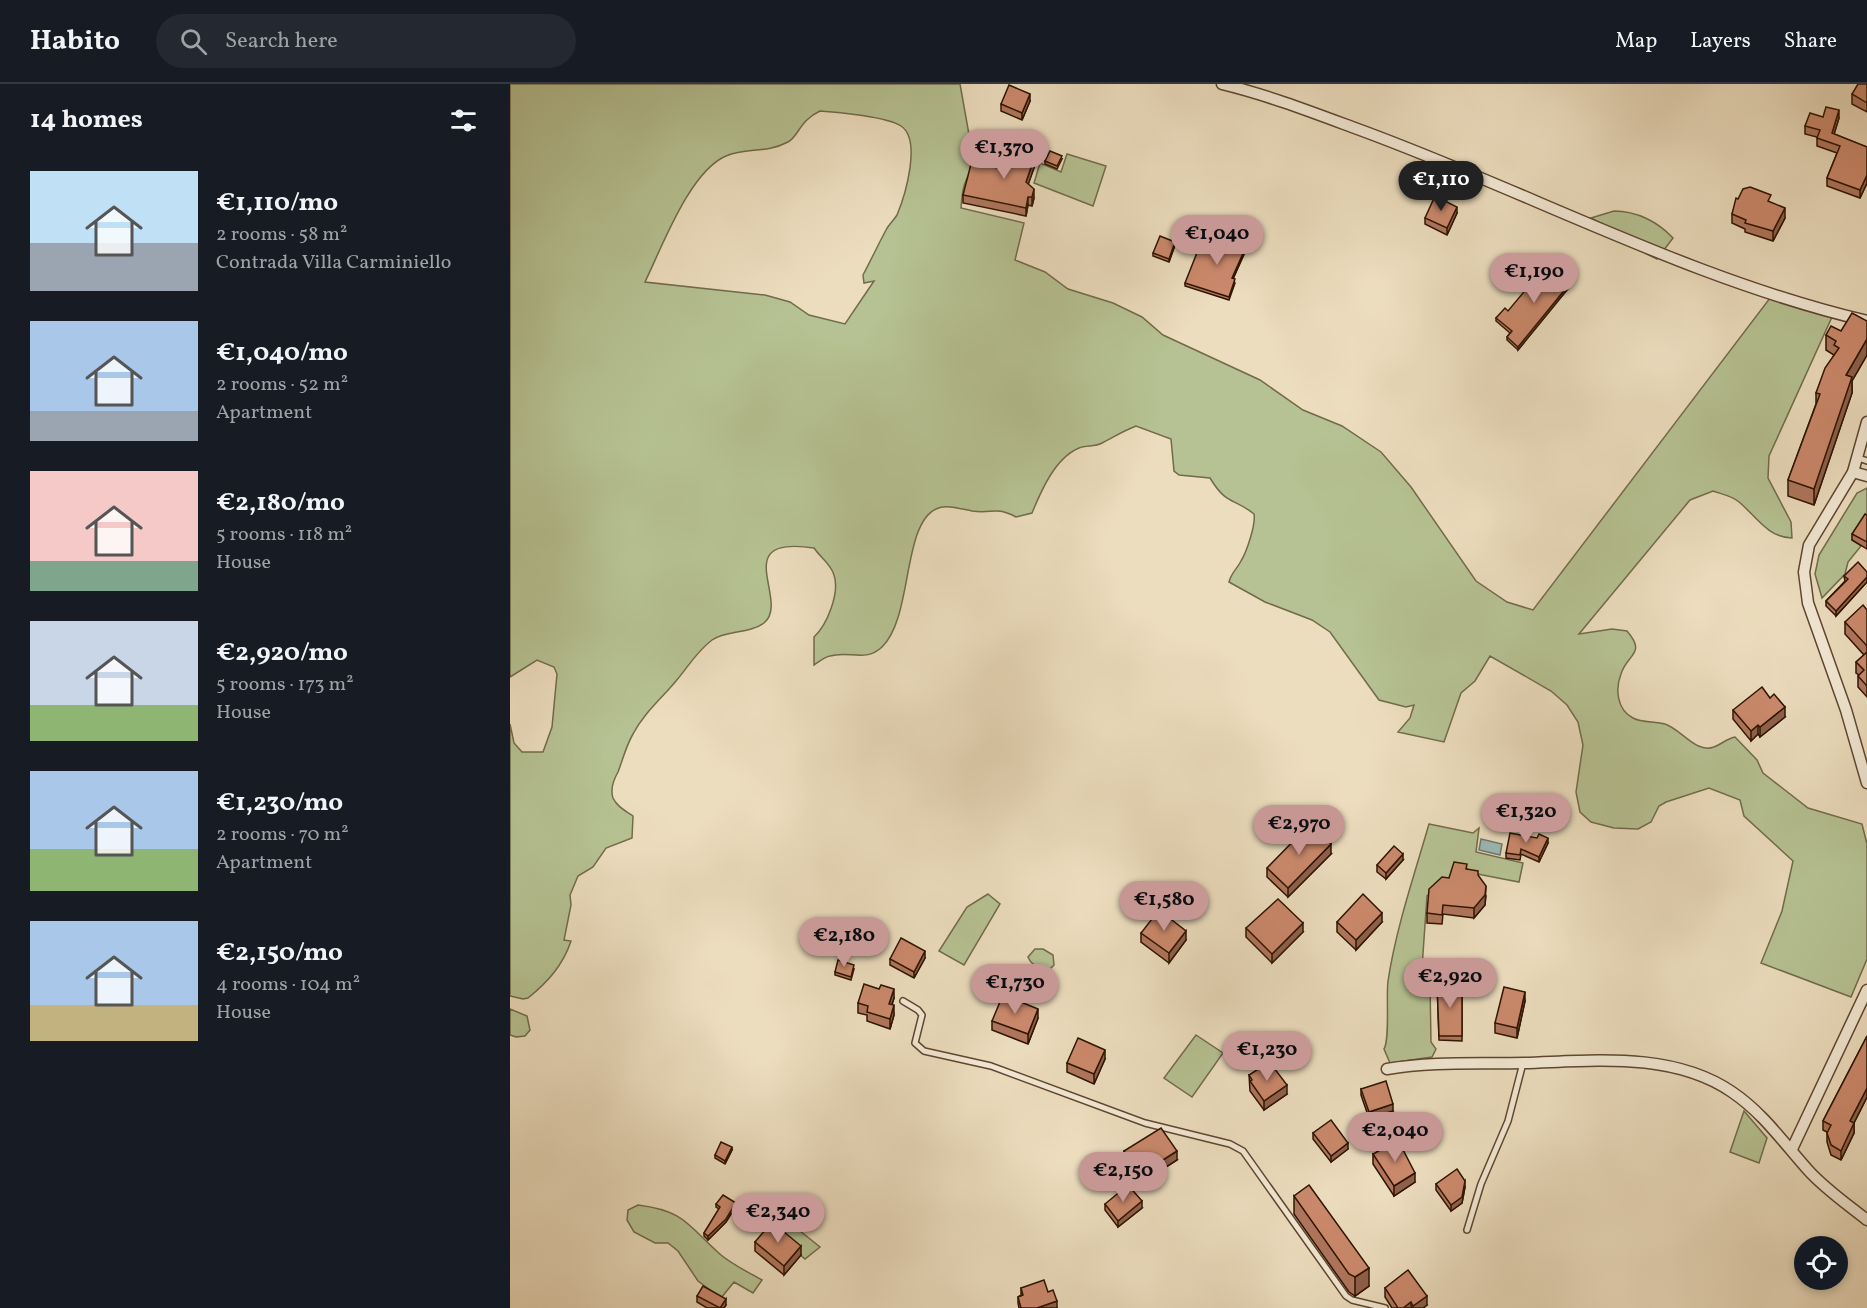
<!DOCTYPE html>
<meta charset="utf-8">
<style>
body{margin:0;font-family:Vollkorn,serif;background:#242831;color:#f1f3f6;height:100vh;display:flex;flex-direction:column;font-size:22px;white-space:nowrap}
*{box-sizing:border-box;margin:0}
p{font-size:20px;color:#9ea1a6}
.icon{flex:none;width:33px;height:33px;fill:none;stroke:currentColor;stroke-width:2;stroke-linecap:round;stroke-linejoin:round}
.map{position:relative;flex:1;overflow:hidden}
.details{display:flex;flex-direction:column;background:#171b24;width:510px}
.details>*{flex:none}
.fabs{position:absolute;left:1284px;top:1152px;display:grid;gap:12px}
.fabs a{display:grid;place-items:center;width:54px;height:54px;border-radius:50%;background:#171b24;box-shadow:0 3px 9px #0003;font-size:30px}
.price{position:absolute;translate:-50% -51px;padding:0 14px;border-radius:21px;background:#c59692;color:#111;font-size:20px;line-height:39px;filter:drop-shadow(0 2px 3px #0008)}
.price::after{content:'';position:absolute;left:50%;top:36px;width:18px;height:14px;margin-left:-9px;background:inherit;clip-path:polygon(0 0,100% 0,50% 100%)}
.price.selected{background:#222;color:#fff}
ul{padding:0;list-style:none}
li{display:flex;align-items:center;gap:18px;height:150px;padding:0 30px}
li span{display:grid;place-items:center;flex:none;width:168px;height:120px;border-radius:0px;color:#555}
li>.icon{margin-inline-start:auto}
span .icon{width:72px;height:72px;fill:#fffc;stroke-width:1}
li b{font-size:26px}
h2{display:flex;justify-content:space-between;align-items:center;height:72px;padding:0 30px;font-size:26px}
header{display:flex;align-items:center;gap:36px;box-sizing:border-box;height:84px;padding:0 30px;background:#171b24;border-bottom:2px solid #363941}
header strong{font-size:28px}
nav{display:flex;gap:33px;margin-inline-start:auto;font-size:21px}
.search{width:420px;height:54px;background:#242831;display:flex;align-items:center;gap:15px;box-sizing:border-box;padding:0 21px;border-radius:33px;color:#9ea1a6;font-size:22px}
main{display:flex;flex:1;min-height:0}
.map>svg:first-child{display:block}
</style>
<header>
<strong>Habito</strong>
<div class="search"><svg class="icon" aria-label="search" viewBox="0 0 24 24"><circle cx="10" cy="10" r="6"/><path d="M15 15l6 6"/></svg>Search here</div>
<nav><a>Map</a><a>Layers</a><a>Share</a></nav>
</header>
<main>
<section class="details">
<h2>14 homes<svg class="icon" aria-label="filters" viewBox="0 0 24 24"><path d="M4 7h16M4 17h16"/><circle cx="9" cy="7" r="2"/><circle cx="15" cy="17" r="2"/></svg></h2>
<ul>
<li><span style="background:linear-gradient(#bfe0f5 60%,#9aa5b1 0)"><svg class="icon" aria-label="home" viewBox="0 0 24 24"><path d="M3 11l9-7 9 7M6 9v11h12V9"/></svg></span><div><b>€1,110/mo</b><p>2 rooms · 58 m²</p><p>Contrada Villa Carminiello</p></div></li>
<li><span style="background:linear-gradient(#a9c7e8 75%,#9aa5b1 0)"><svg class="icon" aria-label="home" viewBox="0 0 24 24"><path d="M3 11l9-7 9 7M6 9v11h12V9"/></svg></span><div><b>€1,040/mo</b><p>2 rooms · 52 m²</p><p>Apartment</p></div></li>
<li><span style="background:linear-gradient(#f6c9c9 75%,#7fa58c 0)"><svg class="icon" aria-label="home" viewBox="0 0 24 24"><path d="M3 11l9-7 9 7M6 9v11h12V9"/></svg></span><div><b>€2,180/mo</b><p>5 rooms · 118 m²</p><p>House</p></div></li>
<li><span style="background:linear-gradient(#c9d6e8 70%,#8fb573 0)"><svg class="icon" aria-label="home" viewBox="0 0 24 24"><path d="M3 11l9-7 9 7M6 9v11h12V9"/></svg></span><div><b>€2,920/mo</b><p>5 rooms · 173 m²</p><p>House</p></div></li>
<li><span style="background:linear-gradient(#a9c7e8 65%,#8fb573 0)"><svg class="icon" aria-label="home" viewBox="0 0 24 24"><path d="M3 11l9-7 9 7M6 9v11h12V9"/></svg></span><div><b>€1,230/mo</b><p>2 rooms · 70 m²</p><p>Apartment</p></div></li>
<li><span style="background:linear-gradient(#a9c7e8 70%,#c2b280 0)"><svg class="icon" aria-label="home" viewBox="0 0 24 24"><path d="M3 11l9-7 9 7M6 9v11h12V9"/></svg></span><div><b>€2,150/mo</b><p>4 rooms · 104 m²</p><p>House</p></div></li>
</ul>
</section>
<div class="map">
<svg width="1357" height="1224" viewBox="0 0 1357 1224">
<rect width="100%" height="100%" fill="#ecddbe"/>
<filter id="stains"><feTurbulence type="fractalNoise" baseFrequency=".00333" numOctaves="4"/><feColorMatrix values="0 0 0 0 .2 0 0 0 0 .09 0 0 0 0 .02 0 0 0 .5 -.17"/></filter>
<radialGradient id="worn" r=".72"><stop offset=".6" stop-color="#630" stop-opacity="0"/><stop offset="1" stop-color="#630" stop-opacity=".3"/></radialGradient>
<!-- green -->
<g fill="#b6c293" stroke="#726b4a" stroke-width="1.5" fill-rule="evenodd">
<path d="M0 0H450L465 84C453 94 452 110 451 124L514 139 505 176 535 188 558 205 603 219 632 233 653 251 750 296 793 326 832 342 871 368 901 403 966 497 997 518 1023 526 1260 214 1322 233 1259 372 1258 394 1281 438 1282 454C1258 454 1245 431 1229 418 1223 412 1211 410 1203 407L1180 416 1069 550 1102 545 1117 547C1137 570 1117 570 1111 590 1105 605 1107 626 1123 634 1132 639 1145 637 1155 640 1171 645 1186 670 1204 663 1212 660 1216 655 1225 653L1247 676 1253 689 1298 724 1352 740 1357 760V875L1341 913 1251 879 1272 827 1283 777 1234 732 1230 716 1199 704 1156 718 1149 722 1141 738 1128 745 1104 744 1081 738 1070 728 1066 708 1073 661 1068 638 1057 621 1041 607 980 572 965 597 951 609 934 658 888 648 900 634 904 621 896 623 869 616 820 548 802 536 755 518 719 498C721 489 727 485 731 477 737 467 746 440 744 430 723 413 717 422 700 394L669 391 664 387 661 355 626 342C613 347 604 353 592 359 585 363 576 361 569 364 545 374 531 407 522 429L506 433C485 422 483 430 462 427 451 425 436 420 426 425 392 441 403 533 372 563 355 579 339 566 320 572 314 573 309 578 304 581V553C317 541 330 509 324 491 321 480 310 473 304 464 217 451 281 517 254 539 239 550 216 546 202 556 187 567 178 583 166 597 152 614 134 629 123 650 116 662 113 675 108 688 104 695 100 705 103 714 107 723 116 727 123 732L122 754 96 764 83 783 68 792 60 811 61 821 54 856 61 857C53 881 38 898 18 914L13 915 0 912V640L4 659 12 668H33L42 643 47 590 44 583 27 576 0 593ZM310 27C328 28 378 33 391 42 412 56 395 112 387 131 384 136 379 140 376 146 368 161 361 176 353 191L354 199 364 197 335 240 299 231 280 218 255 211 135 198C152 163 180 87 216 72 237 63 255 70 278 58 288 53 290 36 310 27Z"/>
<path d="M557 70 596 82 583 122 524 99 530 79 551 88Z"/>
<path d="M1104 127C1127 127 1148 138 1163 154L1147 175 1137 170 1113 151 1081 134Z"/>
<path d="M1357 404V437L1342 456 1351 462 1338 478 1335 490 1312 514 1305 490 1309 471 1347 409Z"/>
<path d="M919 740 963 749 969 744 966 768 1013 779 1009 798 942 785 938 802 932 800 917 812 912 884 920 900 921 958 926 965 922 973 880 979 874 965C880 956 876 912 878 897 886 844 904 792 919 740Z"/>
<path d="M478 810 490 820 454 881 429 867 457 823Z"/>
<path d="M525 865H533L543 871 544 881 541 884C531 887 522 882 518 873Z"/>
<path d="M0 925 17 932 20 946 15 952 6 953 0 951Z"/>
<path d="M686 951 713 969 682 1013 654 994Z"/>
<path d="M1234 1027 1257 1054 1249 1079 1220 1068Z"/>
<path d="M128 1121C176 1127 178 1142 211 1171 223 1181 238 1188 252 1196L243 1209 224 1198 211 1214 188 1197 168 1167 158 1159H145L124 1148 117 1136 118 1126Z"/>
<path d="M280 1139 310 1163 295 1175 262 1147Z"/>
</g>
<!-- water -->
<path fill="#9abab8" stroke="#6f786f" stroke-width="1.5" d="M971 755 992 760 990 771 969 766Z"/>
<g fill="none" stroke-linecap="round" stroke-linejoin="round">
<!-- service casing -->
<g stroke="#5e4630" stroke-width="8">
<g id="service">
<path d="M1348 374 1357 377"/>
<path d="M393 917 408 926 412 931 405 959 414 967 481 982 635 1039 720 1060 733 1067 836 1212 842 1216 875 1224"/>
<path d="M957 1146 971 1100 998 1037 1013 979"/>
</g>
</g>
<!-- minor casing -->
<g stroke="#5e4630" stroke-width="13">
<g id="minor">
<path d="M712 0C757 11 799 27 842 43 1014 105 1178 195 1357 237"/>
<path d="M1357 338 1343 388 1299 461 1294 488 1298 519 1336 626 1357 699"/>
<path d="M1343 388 1357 392"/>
<path d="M877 985C922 977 968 980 1014 979 1082 977 1162 967 1222 1008 1253 1029 1273 1058 1298 1086 1315 1105 1337 1120 1357 1136"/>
<path d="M1282 1065 1357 906"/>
</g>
</g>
<!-- service -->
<use href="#service" stroke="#f3e9d5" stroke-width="5"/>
<!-- minor -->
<use href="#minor" stroke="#f3e9d5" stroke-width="10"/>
</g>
<!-- wall -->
<g fill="#af765d" stroke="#2e1401" stroke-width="1.5">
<path d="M1357 0V28L1342 20V10Z"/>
<path d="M520 17 512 36 491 27V20Z"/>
<path d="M1313 33 1329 34 1324 50 1357 63V99L1350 114 1317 102V94L1327 69 1307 62V53L1295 50V42Z"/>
<path d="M527 75 518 100 524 114 522 122 518 121 516 132 453 119V111L496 85Z"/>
<path d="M552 75 547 85 535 80V77Z"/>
<path d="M1228 115 1261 119 1275 134 1263 157 1235 148V145L1222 139V130Z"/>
<path d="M947 129 937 151 915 140V134Z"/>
<path d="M739 159 723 195 725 199 719 216 675 202V199L718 166Z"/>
<path d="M665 161 659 178 643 172V169Z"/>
<path d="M1061 201 1008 266 997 256V253L1000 249 986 237V234L998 227Z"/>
<path d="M1357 237V271L1342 297V309L1304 421 1278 412V396L1306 320V309L1324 271 1316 266V251L1331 247Z"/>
<path d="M1357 431V465L1342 456V450Z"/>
<path d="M1357 488V498L1326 532 1316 522V517L1335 497 1334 492Z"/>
<path d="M1357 526V613L1348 603V592L1349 591 1346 589V578L1354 571 1335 550V538Z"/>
<path d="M1223 626 1275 633 1250 653 1248 650 1241 657 1223 635Z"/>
<path d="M1038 759 1029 778 1011 770 1010 776 996 774V769Z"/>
<path d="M821 770 778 813 757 793V784Z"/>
<path d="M893 776 876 795 867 788V781Z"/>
<path d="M957 785 968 791 976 812 975 821 964 834 933 830 932 840 917 839V829L939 794Z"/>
<path d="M827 838H872L846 866 827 848Z"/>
<path d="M736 844 793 848 762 879 736 853Z"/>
<path d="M631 849 676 856 659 879 631 858Z"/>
<path d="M415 874 404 894 380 881V875Z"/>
<path d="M344 885 341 896 325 891V888Z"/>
<path d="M952 898V957L929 956 927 899Z"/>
<path d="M384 914 382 921 384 931 380 945 357 937V931L348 929V919Z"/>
<path d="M1015 917 1007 954 985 949V939Z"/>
<path d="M528 934 518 960 482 946V937Z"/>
<path d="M1357 952V1013L1344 1039V1049L1331 1076 1321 1071 1317 1058V1048L1313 1046V1037Z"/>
<path d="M595 975 584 1000 557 988V979Z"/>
<path d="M739 991 777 1010 754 1026 740 1007Z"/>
<path d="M851 1005 883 1027 859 1034 851 1011Z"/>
<path d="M803 1049 838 1065 821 1078 803 1055Z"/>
<path d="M222 1066 215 1080 205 1074V1071Z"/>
<path d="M614 1067 667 1076 631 1099 614 1077Z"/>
<path d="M863 1070 905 1098 884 1112 863 1080Z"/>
<path d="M926 1100 955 1103 952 1119 941 1127 926 1106Z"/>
<path d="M784 1112 859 1202 845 1212 839 1208 784 1130Z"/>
<path d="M206 1120 226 1122 216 1138 198 1156 194 1152V1149L209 1125 206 1123Z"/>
<path d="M595 1120 632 1124 608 1143 595 1126Z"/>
<path d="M245 1158 291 1171 274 1191 245 1167Z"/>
<path d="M511 1204 538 1208 547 1224H509L508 1219V1213L511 1211Z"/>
<path d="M875 1204 917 1221 913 1224H882L875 1213Z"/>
<path d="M187 1212 216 1221 214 1224H197L187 1218Z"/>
</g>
<!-- shaded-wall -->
<g fill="#8e604c" stroke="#2e1401" stroke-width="1.5">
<path d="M520 10V17L512 36V29Z"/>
<path d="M1329 26V34L1322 57V49Z"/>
<path d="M527 66V75L516 107V98Z"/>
<path d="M1357 91V99L1350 114V106Z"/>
<path d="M524 105V114L522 122V113Z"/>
<path d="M518 113V121L516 132V124Z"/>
<path d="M947 123V129L937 151V144Z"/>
<path d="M1275 124V134L1263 157V147Z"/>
<path d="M739 156V159L722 197V194Z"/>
<path d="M665 158V161L659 178V175Z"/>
<path d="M1061 198V201L1008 266V263Z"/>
<path d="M1357 255V271L1342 297V309L1304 421V405L1336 291Z"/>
<path d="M1357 493V498L1326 532V527Z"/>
<path d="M1275 623V633L1250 653V643Z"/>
<path d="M1248 641V650L1241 657V647Z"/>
<path d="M1038 754V759L1029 778V773Z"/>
<path d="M821 760V770L778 813V804Z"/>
<path d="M893 770V776L876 795V789Z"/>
<path d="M976 802 975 821 964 834V824Z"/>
<path d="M872 829V838L846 866V856Z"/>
<path d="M793 839V848L762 879V870Z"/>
<path d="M676 847V856L659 879V869Z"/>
<path d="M415 867V874L404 894V888Z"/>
<path d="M384 905V914L379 929V920Z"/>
<path d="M1015 908V917L1007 954V944Z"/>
<path d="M384 921V931L380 945V935Z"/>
<path d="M528 925V934L518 960V950Z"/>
<path d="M595 966V975L584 1000V990Z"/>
<path d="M777 1001V1010L754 1026V1017Z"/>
<path d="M1357 1004V1013L1344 1039V1049L1331 1076V1067L1340 1037Z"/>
<path d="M883 1020V1027L859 1034V1028Z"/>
<path d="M838 1059V1065L821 1078V1072Z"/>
<path d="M222 1063V1066L215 1080V1077Z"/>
<path d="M667 1067V1076L631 1099V1090Z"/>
<path d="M905 1089V1098L884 1112V1102Z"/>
<path d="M955 1097V1103L952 1119 941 1127V1121Z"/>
<path d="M632 1117V1124L608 1143V1137Z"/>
<path d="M226 1119V1122L216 1138 198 1156V1152Z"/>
<path d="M291 1162V1171L274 1191V1182Z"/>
<path d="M859 1184V1202L845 1212V1193Z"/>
<path d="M917 1212V1221L913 1224H903V1222Z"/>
<path d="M216 1215V1221L214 1224H210Z"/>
<path d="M547 1217V1224H527Z"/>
<path d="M901 1218V1224H893Z"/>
</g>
<!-- building -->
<g fill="#cb896c" stroke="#2e1401" stroke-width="1.5">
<path d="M1348 0H1357V19L1342 10Z"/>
<path d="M499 1 520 10 512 29 491 20Z"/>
<path d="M1316 23 1329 26 1322 49 1357 63V91L1350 106 1317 94 1330 62 1307 54 1310 46 1295 42 1300 29 1313 33Z"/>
<path d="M509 60 527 66 516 98 524 105 522 113H518L516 124 453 111 461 80 496 85 504 62 508 63Z"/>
<path d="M540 67 552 72 547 82 535 77Z"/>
<path d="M1240 103 1261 111 1258 117 1275 124 1263 147 1235 139 1236 136 1222 130 1226 114 1228 115 1233 105Z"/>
<path d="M925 112 947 123 937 144 915 134Z"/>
<path d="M724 151 739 156 722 194 725 195 719 213 675 199 692 156 718 166Z"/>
<path d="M650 152 665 158 659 175 643 169Z"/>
<path d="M1038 179 1061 198 1008 263 997 253 1002 247 986 234 995 224 998 227Z"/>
<path d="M1342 229 1357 237V255L1336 291 1342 293 1304 405 1278 396 1310 310 1306 309 1315 284 1329 264 1324 261 1326 257 1316 251 1321 242 1331 247Z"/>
<path d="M1355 430 1357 431V458L1342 450Z"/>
<path d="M1348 478 1357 488V493L1326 527 1316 517 1338 495 1334 492Z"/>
<path d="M1353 521 1357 526V562L1335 538Z"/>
<path d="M1357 568V602L1348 592 1354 586 1346 578Z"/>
<path d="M1252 603 1260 614 1264 610 1275 623 1250 643 1248 641 1241 647 1223 626Z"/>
<path d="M800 740 821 760 778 804 757 784Z"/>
<path d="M1000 749 1027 754 1029 750 1038 754 1029 773 1011 765 1010 771 996 769Z"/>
<path d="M884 762 893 770 876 789 867 781Z"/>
<path d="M944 778 957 780 956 785 968 787V791L976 802 975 811 964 824 933 821 932 831 917 829 919 805 932 793 939 794Z"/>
<path d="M853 810 872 829 846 856 827 838Z"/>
<path d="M768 815 793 839 762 870 736 844Z"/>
<path d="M649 826 676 847 659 869 631 849Z"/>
<path d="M391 854 415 867 404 888 380 875Z"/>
<path d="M328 876 344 881 341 893 325 888Z"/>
<path d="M952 898V952H929L927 899Z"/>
<path d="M354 900 369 905 371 901 384 905 379 920 384 921 380 935 357 928 358 922 348 919Z"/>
<path d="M994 903 1015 908 1007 944 985 939Z"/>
<path d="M492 913 505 918 506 916 528 925 518 950 482 937Z"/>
<path d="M1357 952V1004L1340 1037 1344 1039 1331 1067 1321 1061 1317 1049 1321 1041 1313 1037Z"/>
<path d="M568 954 595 966 584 990 557 979Z"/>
<path d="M761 980 777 1001 754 1017 740 997 742 996 739 991 753 982 755 984Z"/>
<path d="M876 997 883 1020 859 1028 851 1005Z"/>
<path d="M821 1036 838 1059 821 1072 803 1049Z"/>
<path d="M651 1044 667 1067 631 1090 614 1067Z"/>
<path d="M888 1056 905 1089 884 1102 863 1070Z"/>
<path d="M211 1058 222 1063 215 1077 205 1071Z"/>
<path d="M947 1085 955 1097 952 1113 941 1121 926 1100Z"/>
<path d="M618 1101 632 1117 608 1137 595 1120Z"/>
<path d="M799 1101 859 1184 845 1193 839 1190 784 1112Z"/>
<path d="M213 1111 226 1119 216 1135 198 1152 194 1149 210 1123 206 1120Z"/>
<path d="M262 1138 291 1162 274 1182 245 1158Z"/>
<path d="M898 1186 917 1212 903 1222 901 1218 893 1224H888L875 1204Z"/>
<path d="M534 1196 538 1208 543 1206 547 1217 527 1224H511L508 1213 513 1211 511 1204Z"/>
<path d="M193 1202 216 1215 210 1224 187 1212Z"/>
</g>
<rect width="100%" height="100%" filter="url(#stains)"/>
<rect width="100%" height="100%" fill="url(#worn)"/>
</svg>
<div class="fabs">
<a><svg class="icon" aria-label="locate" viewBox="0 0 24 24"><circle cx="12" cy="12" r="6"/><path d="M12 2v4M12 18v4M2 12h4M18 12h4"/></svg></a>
</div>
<b class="price" style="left:494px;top:96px">€1,370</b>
<b class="price selected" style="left:931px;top:128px">€1,110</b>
<b class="price" style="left:707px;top:182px">€1,040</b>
<b class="price" style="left:1024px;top:220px">€1,190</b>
<b class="price" style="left:1016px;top:760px">€1,320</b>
<b class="price" style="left:789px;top:772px">€2,970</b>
<b class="price" style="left:654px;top:848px">€1,580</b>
<b class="price" style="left:334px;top:884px">€2,180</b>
<b class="price" style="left:940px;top:925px">€2,920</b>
<b class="price" style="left:505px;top:931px">€1,730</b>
<b class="price" style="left:757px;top:998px">€1,230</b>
<b class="price" style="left:885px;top:1079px">€2,040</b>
<b class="price" style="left:613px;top:1119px">€2,150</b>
<b class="price" style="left:268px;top:1160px">€2,340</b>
</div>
</main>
